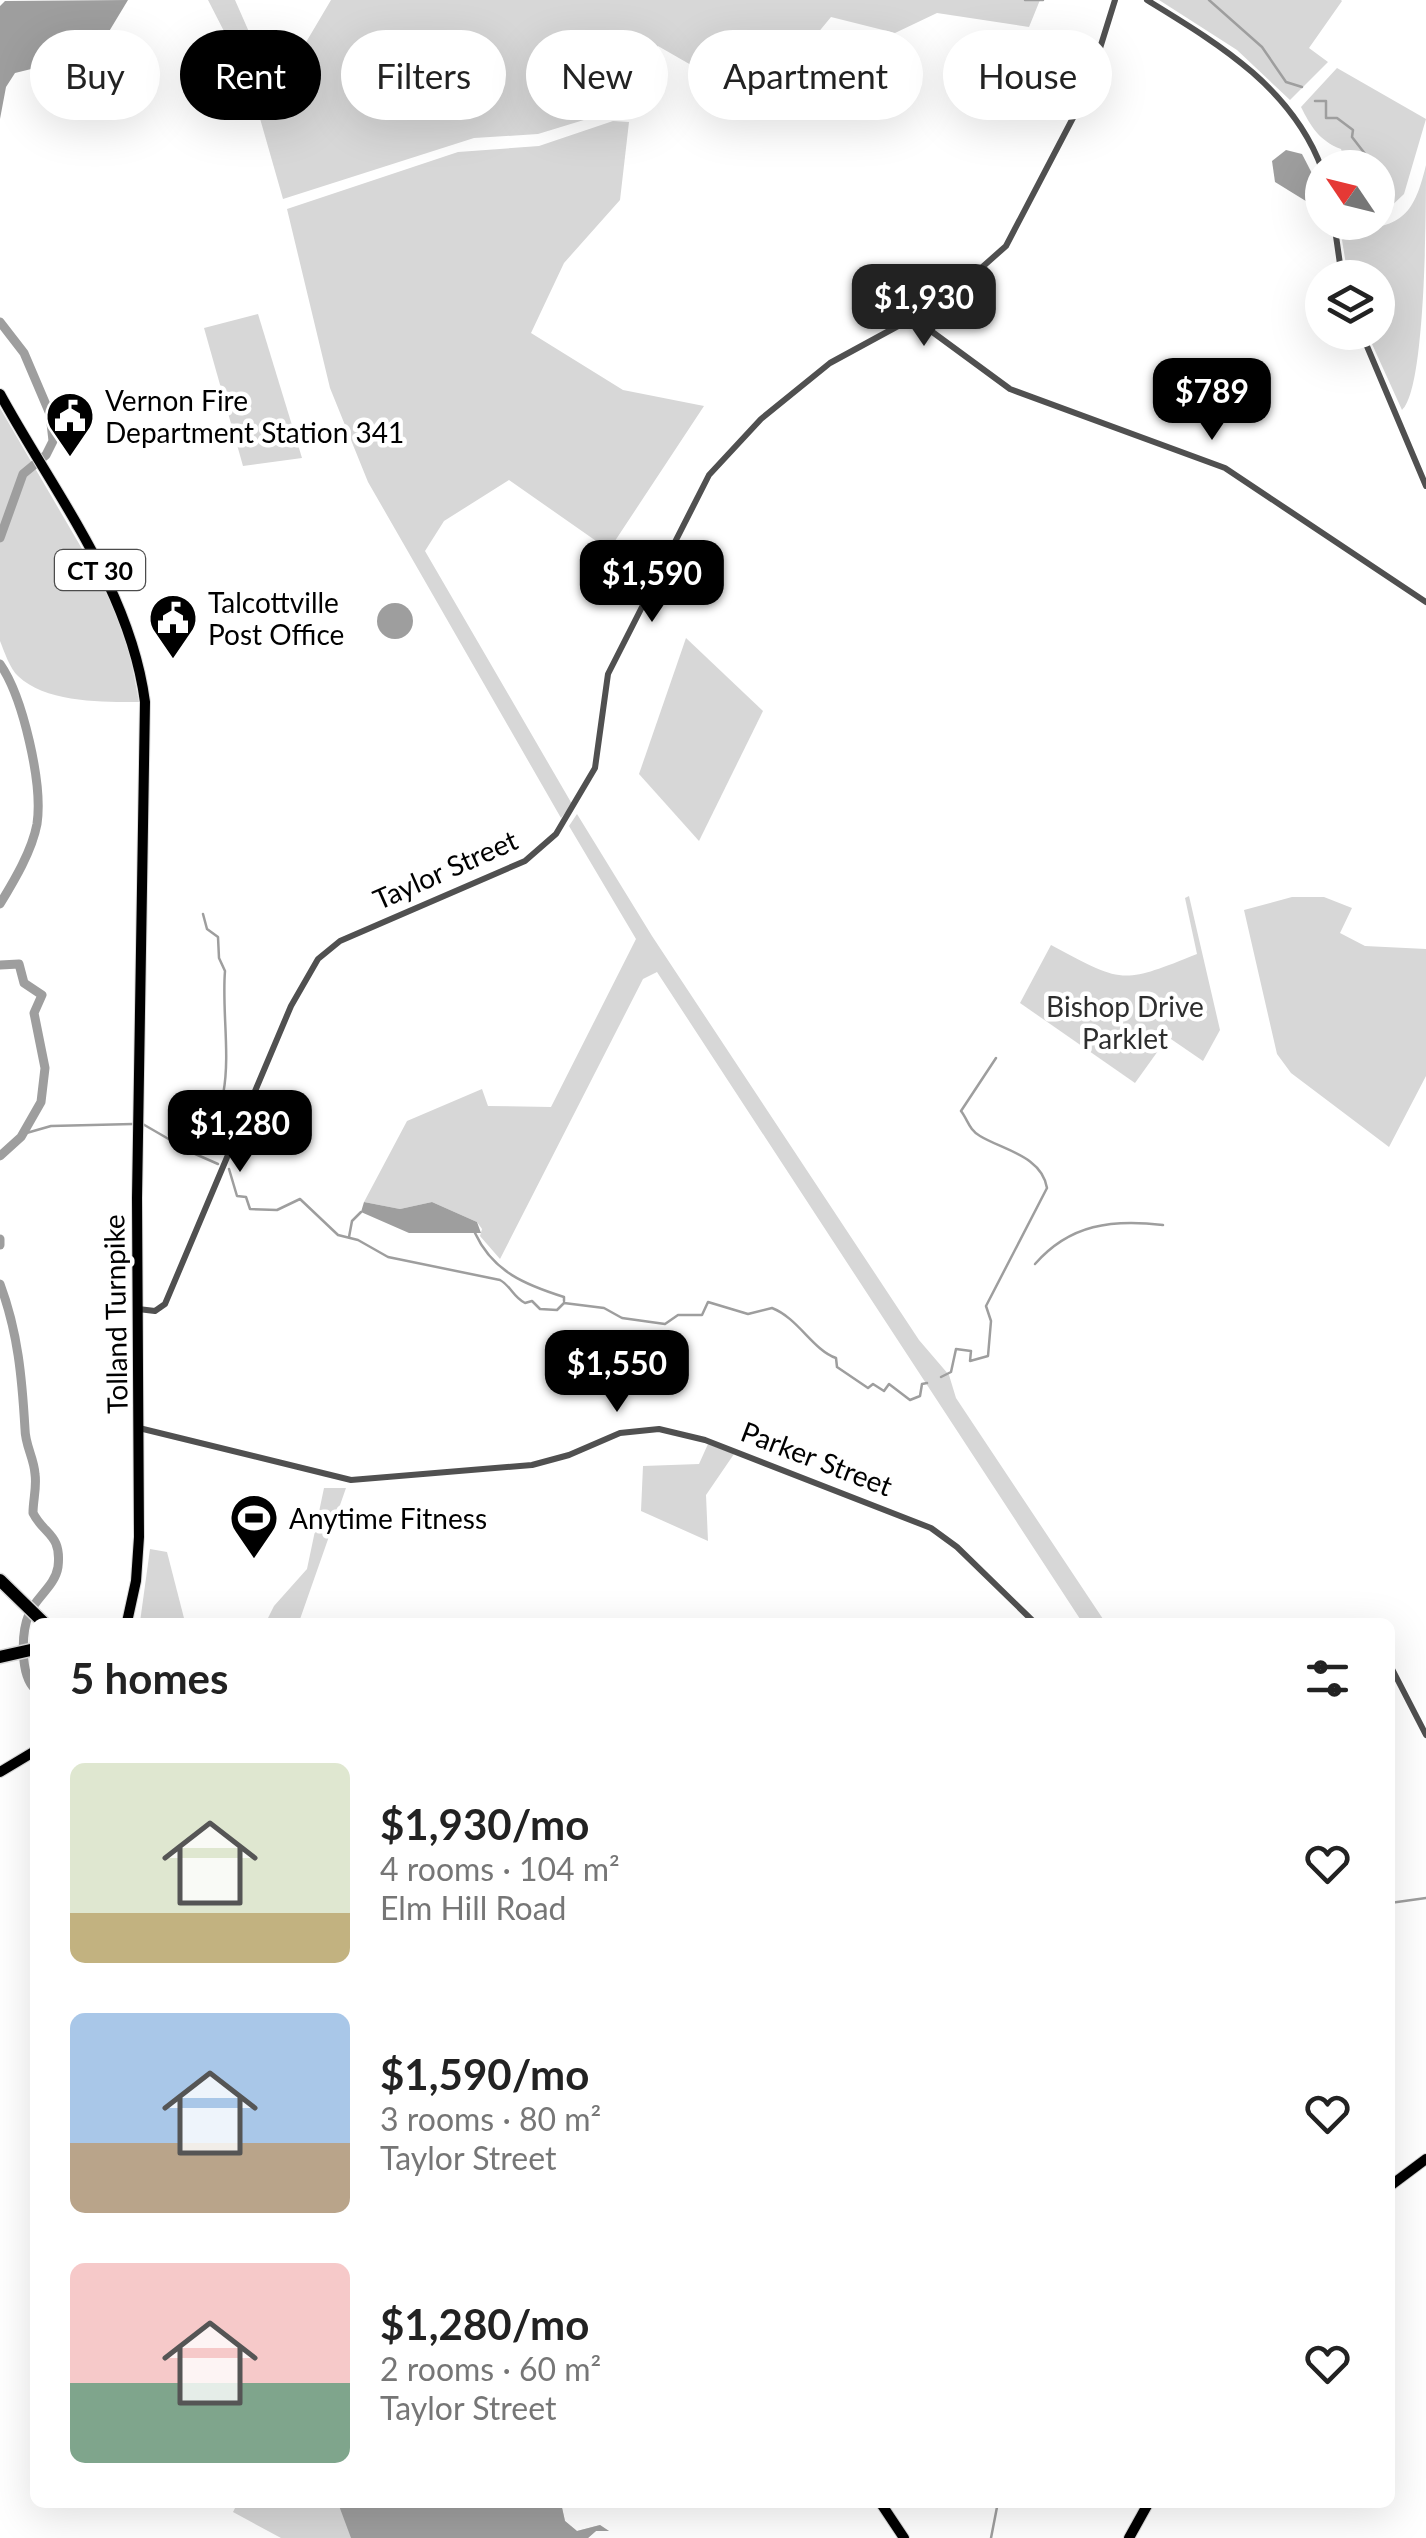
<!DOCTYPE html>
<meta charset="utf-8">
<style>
body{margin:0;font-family:Lato,sans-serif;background:#f2f2f2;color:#222;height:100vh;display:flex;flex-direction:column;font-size:38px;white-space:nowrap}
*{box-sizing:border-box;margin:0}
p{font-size:32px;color:#767676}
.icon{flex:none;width:55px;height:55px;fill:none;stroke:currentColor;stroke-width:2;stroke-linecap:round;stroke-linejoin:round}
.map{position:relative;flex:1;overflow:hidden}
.sheet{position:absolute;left:30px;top:1618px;width:1365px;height:890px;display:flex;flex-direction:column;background:#fff;border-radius:15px;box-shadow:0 10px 40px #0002}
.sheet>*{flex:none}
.banner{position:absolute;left:30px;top:30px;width:1368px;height:90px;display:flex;gap:20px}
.needle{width:65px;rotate:305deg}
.controls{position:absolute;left:1305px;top:150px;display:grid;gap:20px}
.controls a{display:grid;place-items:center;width:90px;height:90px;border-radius:50%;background:#fff;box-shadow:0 10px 40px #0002;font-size:50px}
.price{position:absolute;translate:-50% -85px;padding:0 22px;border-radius:20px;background:#000;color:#fff;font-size:32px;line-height:65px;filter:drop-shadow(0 2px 5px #0008)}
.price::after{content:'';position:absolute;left:50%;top:60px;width:30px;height:22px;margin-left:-15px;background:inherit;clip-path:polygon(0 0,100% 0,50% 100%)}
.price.active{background:#222;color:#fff}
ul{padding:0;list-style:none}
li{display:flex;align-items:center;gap:30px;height:250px;padding:0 40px}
li span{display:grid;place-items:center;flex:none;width:280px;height:200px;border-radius:15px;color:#555}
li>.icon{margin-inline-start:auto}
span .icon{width:120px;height:120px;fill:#fffc;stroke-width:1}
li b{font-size:42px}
h2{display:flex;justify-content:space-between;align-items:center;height:120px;padding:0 40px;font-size:42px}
.chip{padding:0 35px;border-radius:45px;background:#fff;box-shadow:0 10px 40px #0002;font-size:35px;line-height:90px}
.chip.active{background:#000;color:#fff}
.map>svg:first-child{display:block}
</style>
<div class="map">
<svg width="1426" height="2538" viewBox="0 0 1426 2538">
<rect width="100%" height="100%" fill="#fff"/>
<!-- green -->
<g fill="#d7d7d7">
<path d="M208 0H235L276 93 331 0H1040L1029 27 937 13 895 33 831 17 759 104 658 46 633 105 538 134 474 138 283 199 249 80Z"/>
<path d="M1159 0H1341L1342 1 1309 48 1328 62 1290 100 1237 50Z"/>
<path d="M1337 68 1426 119 1404 194 1385 212 1378 203V168L1347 167 1341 149C1319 141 1310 125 1301 107Z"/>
<path d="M613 121 629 122 620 200 564 263 531 333 623 390 704 406 609 550 509 480 444 521 425 551 572 804 561 818 368 482 330 388 287 209 458 152 539 146Z"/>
<path d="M1426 165C1426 210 1426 390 1402 410L1367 333 1378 332V278L1348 277 1342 240 1347 233C1401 225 1413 219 1426 165Z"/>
<path d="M258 314 302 458 243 466 204 328Z"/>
<path d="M0 408 113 602 128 644 139 702C103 702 46 703 18 676 10 669 4 651 0 641Z"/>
<path d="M686 638 763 711 699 841 639 774Z"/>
<path d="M577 814 652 936 919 1340 949 1375 956 1398 1105 1622H1082L657 972 643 979 500 1259 480 1236 482 1229 477 1222 432 1202 400 1209 364 1202 407 1121 482 1089 488 1106 551 1107 636 939 569 826Z"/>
<path d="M1189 896 1220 1030 1203 1061 1168 1037 1135 1083 1020 1003 1051 945C1123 983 1120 985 1197 954L1185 898Z"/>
<path d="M1292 897H1324L1352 908 1340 933 1365 946 1426 949V1076L1389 1147 1291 1073 1277 1054 1244 910Z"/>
<path d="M708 1444 734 1454 706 1495 708 1541 641 1511 643 1466 699 1464Z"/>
<path d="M324 1488H346L299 1622H266L274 1606 307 1569Z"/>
<path d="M150 1549 167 1552 185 1622H140Z"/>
<path d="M238 2502 561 2503 565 2521 577 2531 600 2525 609 2531H596L588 2538H281L233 2512Z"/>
</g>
<!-- water -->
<g fill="#9e9e9e">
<path d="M128 0 96 53 15 73 6 87 0 119V6L5 1Z"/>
<path d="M1286 150 1302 154 1320 189 1322 211 1275 182 1272 161Z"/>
<circle cx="395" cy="621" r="18"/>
<path d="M364 1202 400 1209 432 1202 477 1222 481 1233H409L361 1212Z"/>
<path d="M338 2503H561L565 2521 577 2531 600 2525 609 2531H596L588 2538H351Z"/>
</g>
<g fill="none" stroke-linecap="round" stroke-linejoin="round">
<!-- stream -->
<g stroke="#9e9e9e" stroke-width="2.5">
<path d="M1025 0H1043"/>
<path d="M1209 0 1262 47 1286 82 1302 87"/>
<path d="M1315 101H1326V118H1337L1353 130 1352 137 1376 168"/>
<path d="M1378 180 1389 210"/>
<path d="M141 1123 191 1152C244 1106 220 1032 225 971L219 958 218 937 207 929 203 914"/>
<path d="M23 1134 51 1126 133 1124"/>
<path d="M193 1153 218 1164"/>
<path d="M229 1169 237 1196 246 1197 250 1209 277 1210 300 1199 338 1235 358 1240 388 1257 500 1280C511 1286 513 1297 525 1303L532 1301 540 1309 557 1310 564 1303 604 1308 622 1318 665 1324 678 1315H702L708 1302 748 1314 772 1308C798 1318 813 1350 836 1358L837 1367 868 1388 873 1384 884 1391 889 1384 910 1400 920 1396 922 1384 927 1383"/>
<path d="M475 1233C493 1272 526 1285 564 1297V1301"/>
<path d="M349 1237 352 1221 361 1212"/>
<path d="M1035 1264C1070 1224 1112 1219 1163 1225"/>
<path d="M941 1377 951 1372 956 1349 971 1351 970 1361 988 1356 991 1321 986 1306 1047 1188C1042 1156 1003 1150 980 1136 969 1130 968 1120 961 1111L996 1058"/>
<path d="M1390 1903 1426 1898"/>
<path d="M991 2538 998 2502"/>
</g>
<!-- river -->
<g stroke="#9e9e9e" stroke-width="9">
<path d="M0 322 24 353 50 414 53 441 46 455 23 474 0 538"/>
<path d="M0 664C23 697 43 784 37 824 32 851 14 881 0 904"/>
<path d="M0 965 19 964 24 983 42 995 34 1013 45 1068 41 1102 21 1137 0 1156"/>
<path d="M0 1239V1245"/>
<path d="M0 1284C18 1332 22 1378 25 1429 25 1445 34 1458 35 1474 37 1487 33 1500 33 1513 44 1535 62 1534 58 1567 55 1586 36 1597 29 1614 21 1633 20 1675 35 1689"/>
</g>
<!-- major casing -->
<g stroke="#dbdbdb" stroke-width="12">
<g id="major">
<path d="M0 394C54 493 130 588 145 702L137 1198 139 1537 136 1581 127 1622"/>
<path d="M0 1772 35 1751"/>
<path d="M1390 2186 1426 2159"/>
<path d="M880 2502 904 2538"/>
<path d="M1129 2538 1149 2502"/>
</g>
</g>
<!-- highway casing -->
<g stroke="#dbdbdb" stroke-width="15">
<g id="highway">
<path d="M0 1580 43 1622"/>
<path d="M0 1657 35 1649"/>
</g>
</g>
<!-- minor -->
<g stroke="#505050" stroke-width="6">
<path d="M1147 0C1217 43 1292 87 1322 169"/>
<path d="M1334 222 1342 278"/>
<path d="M912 317 1010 389 1225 468 1426 602"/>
<path d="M1361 332 1426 486"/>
<path d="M138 1309 155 1311 165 1304 291 1006 318 959 340 941 525 861 556 834 595 768 608 674 709 475 761 419 830 363 944 301 1006 246 1086 93 1115 0"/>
<path d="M139 1428 351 1480 532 1465 569 1455 620 1433 659 1429 705 1440 931 1528 957 1547 1034 1622"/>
<path d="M1390 1665 1426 1735"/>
</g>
<!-- major -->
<use href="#major" stroke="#000" stroke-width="10"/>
<!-- highway -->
<use href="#highway" stroke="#000" stroke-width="12"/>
</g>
<!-- icons -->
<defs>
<g id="civic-pin" transform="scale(2.5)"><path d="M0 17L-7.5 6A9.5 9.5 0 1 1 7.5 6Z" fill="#000" stroke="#fff"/><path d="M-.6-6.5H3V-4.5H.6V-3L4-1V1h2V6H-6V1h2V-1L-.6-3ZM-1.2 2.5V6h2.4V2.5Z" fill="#fff"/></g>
<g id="stadium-pin" transform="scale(2.5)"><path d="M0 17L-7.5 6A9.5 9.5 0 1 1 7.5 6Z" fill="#000" stroke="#fff"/><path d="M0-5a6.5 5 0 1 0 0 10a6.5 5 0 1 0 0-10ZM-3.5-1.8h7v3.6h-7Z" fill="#fff"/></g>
</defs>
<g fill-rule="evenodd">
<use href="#civic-pin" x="70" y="416"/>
<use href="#civic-pin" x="173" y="618"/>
<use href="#stadium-pin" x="254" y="1518"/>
</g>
<g text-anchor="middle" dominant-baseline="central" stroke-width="9" stroke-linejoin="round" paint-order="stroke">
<!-- shield labels -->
<rect fill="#fff" stroke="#4c4c4c" stroke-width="2.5" x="55" y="550" width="90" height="40" rx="8"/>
<g font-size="25" font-weight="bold" fill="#000">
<text x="100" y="570">CT 30</text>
</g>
<!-- poi labels -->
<g font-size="28" fill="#000" stroke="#fff" text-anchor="start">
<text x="105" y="400">Vernon Fire<tspan x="105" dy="32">Department Station 341</tspan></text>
<text x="208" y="602">Talcottville<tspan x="208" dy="32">Post Office</tspan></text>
<text x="289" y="1518">Anytime Fitness</text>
</g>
<!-- street labels -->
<g font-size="28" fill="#000" stroke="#fff">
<text transform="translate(445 869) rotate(-24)">Taylor Street</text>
<text transform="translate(115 1314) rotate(-91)">Tolland Turnpike</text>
<text transform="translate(817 1458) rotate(21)">Parker Street</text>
</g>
<!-- park labels -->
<g font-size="28" fill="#2e2e2e" stroke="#fff">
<text x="1125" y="1006">Bishop Drive<tspan x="1125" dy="32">Parklet</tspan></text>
</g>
</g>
</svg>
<div class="controls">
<a><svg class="needle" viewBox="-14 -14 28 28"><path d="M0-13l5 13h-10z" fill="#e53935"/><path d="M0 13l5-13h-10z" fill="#767676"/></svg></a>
<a><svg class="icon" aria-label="layers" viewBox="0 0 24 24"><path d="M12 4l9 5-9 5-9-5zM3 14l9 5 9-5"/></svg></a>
</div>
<b class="price active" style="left:924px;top:349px">$1,930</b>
<b class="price" style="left:1212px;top:443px">$789</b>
<b class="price" style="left:652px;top:625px">$1,590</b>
<b class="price" style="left:240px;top:1175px">$1,280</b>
<b class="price" style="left:617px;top:1415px">$1,550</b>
<div class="banner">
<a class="chip">Buy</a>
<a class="chip active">Rent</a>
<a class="chip">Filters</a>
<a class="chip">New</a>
<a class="chip">Apartment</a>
<a class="chip">House</a>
</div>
<section class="sheet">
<h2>5 homes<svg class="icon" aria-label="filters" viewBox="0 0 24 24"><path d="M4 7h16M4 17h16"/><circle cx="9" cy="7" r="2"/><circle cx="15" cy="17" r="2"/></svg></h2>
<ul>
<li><span style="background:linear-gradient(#dfe7d0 75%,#c2b280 0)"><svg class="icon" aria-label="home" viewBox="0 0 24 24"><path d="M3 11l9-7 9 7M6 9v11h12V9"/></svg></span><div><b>$1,930/mo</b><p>4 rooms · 104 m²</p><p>Elm Hill Road</p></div><svg class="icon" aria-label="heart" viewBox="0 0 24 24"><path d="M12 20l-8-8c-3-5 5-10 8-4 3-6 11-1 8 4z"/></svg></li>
<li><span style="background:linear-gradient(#a9c7e8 65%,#b9a48a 0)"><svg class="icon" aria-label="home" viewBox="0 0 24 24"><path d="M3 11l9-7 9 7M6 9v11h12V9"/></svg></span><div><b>$1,590/mo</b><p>3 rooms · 80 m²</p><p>Taylor Street</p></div><svg class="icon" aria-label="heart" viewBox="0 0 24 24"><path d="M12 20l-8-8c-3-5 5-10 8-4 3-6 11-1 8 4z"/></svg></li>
<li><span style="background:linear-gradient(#f6c9c9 60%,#7fa58c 0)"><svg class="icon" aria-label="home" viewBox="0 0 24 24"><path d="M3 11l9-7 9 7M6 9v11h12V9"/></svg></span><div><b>$1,280/mo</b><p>2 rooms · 60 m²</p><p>Taylor Street</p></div><svg class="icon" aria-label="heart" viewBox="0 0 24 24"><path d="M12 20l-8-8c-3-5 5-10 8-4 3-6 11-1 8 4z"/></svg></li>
</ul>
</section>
</div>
